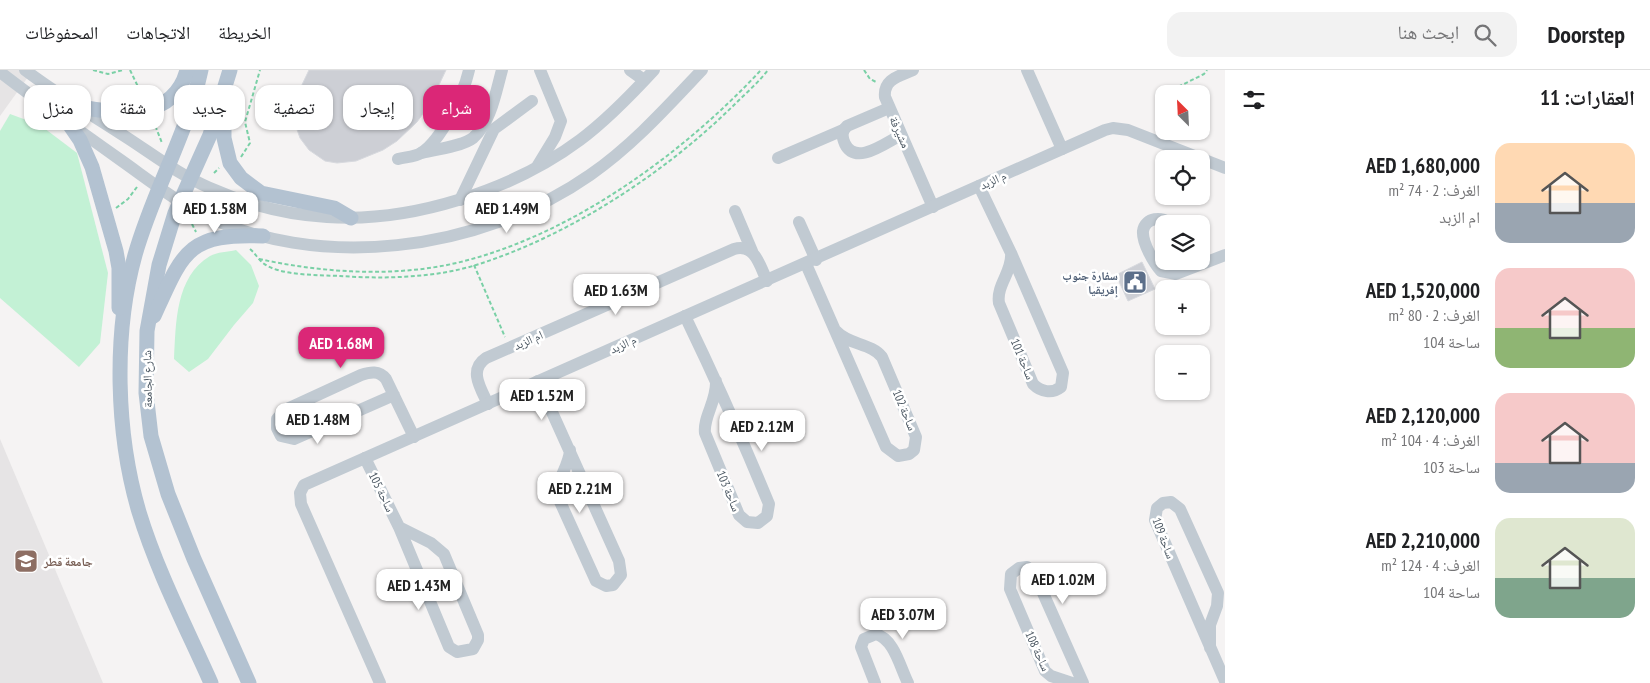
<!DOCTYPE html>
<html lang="ar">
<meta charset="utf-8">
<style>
body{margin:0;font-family:"PT Sans Narrow","Noto Naskh Arabic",sans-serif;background:#f2f2f2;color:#202124;direction:rtl;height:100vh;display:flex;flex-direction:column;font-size:19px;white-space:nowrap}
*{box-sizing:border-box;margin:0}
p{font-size:16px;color:#757577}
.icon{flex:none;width:28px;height:28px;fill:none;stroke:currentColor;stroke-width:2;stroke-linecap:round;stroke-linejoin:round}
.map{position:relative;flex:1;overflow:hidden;direction:ltr}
.panel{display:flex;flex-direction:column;background:#fff;width:425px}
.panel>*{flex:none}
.guide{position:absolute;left:15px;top:15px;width:475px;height:45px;direction:rtl;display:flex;gap:10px}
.needle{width:32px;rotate:336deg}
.tools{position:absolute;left:1155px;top:15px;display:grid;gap:10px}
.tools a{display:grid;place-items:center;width:55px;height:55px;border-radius:10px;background:#fff;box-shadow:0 1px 4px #0004;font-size:25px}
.price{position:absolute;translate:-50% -42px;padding:0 11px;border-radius:10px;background:#fff;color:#222;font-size:16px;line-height:32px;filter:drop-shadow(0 1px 2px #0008)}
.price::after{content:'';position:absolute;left:50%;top:30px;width:15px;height:11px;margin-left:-8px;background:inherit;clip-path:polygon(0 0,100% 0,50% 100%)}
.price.on{background:#db2777;color:#fff}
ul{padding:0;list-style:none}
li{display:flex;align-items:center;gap:15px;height:125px;padding:0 15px}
li span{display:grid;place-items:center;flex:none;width:140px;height:100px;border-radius:15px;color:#555}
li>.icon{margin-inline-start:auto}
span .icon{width:60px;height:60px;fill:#fffc;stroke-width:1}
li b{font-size:21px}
h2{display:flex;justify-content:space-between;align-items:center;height:60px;padding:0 15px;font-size:21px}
.tag{padding:0 18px;border-radius:15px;background:#fff;box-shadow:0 1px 4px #0004;font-size:18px;line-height:45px}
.tag.on{background:#db2777;color:#fff}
header{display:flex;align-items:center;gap:30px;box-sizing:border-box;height:70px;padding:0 25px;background:#fff;border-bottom:1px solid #e0e0e0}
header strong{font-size:24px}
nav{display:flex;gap:28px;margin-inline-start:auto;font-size:18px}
.search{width:350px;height:45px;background:#f2f2f2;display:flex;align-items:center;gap:12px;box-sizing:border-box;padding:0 18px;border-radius:15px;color:#757577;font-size:19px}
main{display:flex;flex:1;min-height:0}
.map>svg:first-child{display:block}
</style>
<header>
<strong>Doorstep</strong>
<div class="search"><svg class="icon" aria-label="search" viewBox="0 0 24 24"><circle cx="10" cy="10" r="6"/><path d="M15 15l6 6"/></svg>ابحث هنا</div>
<nav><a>الخريطة</a><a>الاتجاهات</a><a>المحفوظات</a></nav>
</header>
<main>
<section class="panel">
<h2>العقارات: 11<svg class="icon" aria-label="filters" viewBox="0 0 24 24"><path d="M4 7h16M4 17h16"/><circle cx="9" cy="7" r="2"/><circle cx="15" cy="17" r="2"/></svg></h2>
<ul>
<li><span style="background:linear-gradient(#ffd9b3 60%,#9aa5b1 0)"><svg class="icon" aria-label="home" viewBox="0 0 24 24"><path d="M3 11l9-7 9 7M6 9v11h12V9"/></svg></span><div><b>AED 1,680,000</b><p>الغرف: 2 · 74 m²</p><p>ام الزبد</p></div></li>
<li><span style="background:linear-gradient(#f6c9c9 60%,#8fb573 0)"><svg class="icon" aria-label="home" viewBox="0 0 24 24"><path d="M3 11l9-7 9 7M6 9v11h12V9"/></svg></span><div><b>AED 1,520,000</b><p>الغرف: 2 · 80 m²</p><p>ساحة 104</p></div></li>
<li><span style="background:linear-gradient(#f6c9c9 70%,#9aa5b1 0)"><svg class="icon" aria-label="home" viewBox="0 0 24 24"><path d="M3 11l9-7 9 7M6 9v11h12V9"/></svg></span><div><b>AED 2,120,000</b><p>الغرف: 4 · 104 m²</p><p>ساحة 103</p></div></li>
<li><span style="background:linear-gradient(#dfe7d0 60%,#7fa58c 0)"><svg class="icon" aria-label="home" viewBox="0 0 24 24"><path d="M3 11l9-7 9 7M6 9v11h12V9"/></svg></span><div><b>AED 2,210,000</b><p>الغرف: 4 · 124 m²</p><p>ساحة 104</p></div></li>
</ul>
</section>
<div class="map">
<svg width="1225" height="613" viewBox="0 0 1225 613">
<rect width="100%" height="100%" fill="#f5f3f3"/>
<!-- education -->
<g fill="#e6e4e5">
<path d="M0 0H33L0 46Z"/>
<path d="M0 369 103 613H0Z"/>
</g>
<!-- green -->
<g fill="#c3f1d5">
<path d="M10 44 40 55 77 83 108 203 100 273 79 297 0 228V61Z"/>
<path d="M236 180 251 195 259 216 253 233 234 255 208 289 189 302 174 289C176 254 175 207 210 186 217 182 228 182 236 180Z"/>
</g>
<!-- building -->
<g fill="#cdcfd5" stroke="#d7d9de">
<path d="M309 0H446L430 34 417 52 397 71 383 80 356 91 337 93 325 91 309 80 300 68 294 51 299 21Z"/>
<path d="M1142 192 1155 219 1128 231 1116 205Z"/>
</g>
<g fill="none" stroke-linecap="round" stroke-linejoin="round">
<!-- path -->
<g stroke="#7ad0a6" stroke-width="2" stroke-dasharray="4 2.5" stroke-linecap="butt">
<path d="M93 0 108 4 123 0"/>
<path d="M130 0 143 27"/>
<path d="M864 0 870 9 876 12"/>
<path d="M1178 24 1180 16 1204 4 1207 0"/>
<path d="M153 50 162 73"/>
<path d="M241 87 250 73 245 52 260 0"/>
<path d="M214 103 219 98"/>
<path d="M116 138 128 129 137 117"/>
<path d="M192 154 196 162"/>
<path d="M250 179C255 183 258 189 263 193 279 206 320 205 340 206 384 209 434 208 476 195 569 166 665 103 734 35 745 24 758 13 768 0"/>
<path d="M259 189C319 202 386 207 447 195 564 171 681 86 761 0"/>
<path d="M474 195 505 267"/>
</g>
<!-- minor -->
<g stroke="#c1cad2" stroke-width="12">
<path d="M25 0C58 25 94 46 129 69 155 86 181 106 210 118 246 134 288 145 327 147 411 153 513 120 580 70 607 50 631 25 654 0"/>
<path d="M630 0 644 10"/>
<path d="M913 0C900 6 883 9 885 27L933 137"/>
<path d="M1027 0 1062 79"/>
<path d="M0 2C40 33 81 62 122 91 146 108 170 127 196 141 316 204 481 181 590 105 632 76 667 37 702 0"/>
<path d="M889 38 847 56C841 62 842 67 845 74 856 96 885 73 901 65"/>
<path d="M421 83C434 80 463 76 473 68 491 53 496 21 502 0"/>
<path d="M778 88 843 60"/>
<path d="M398 89C405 87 415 87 421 83 441 71 464 23 469 0"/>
<path d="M538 95 555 67 561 51 540 0"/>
<path d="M979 116 1011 183 1063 303 1061 317C1052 324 1041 322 1033 314L999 233C996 215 1013 201 1011 183"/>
<path d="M460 130 494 59 532 31"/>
<path d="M735 141 752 181"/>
<path d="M799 152 816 190"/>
<path d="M1171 154C1163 146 1145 147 1143 161 1142 173 1154 193 1161 201L1176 204 1225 185"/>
<path d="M806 194 886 377 898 386 909 384 914 380 916 367 882 287C871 273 848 275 836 261"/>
<path d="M685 246C715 308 743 371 769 434L767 446 758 453 747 452 739 445 705 363C703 347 717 331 716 311"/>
<path d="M538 311 619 491 621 505 613 515 606 516 596 511 557 425C556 410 569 397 570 380"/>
<path d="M394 325 294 369 281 366 277 358V349L285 340 361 305C370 302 379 300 386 309L414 367"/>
<path d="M488 334C481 319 468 300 486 288L734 179C755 173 760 196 767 211"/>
<path d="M365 388 399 457 449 577 457 582 473 579 478 570V565L444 484 431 473 399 457"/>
<path d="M1210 578V555L1217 536 1218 523 1180 439 1171 432 1163 433 1157 438 1155 450 1225 611"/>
<path d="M380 613 301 434 300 423 304 415 1105 60 1113 58 1128 60 1225 98"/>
<path d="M875 613 861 577 864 569 876 564C894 569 900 597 908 613"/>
<path d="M1072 613 1051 606 1045 601 1010 519 1011 504 1019 498 1027 497 1035 505 1083 613"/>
</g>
<!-- major -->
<g stroke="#b3c2d1" stroke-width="15">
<path d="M201 0C187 65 153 121 135 185 113 264 116 364 139 442 157 501 186 557 211 613"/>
<path d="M230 0 210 65 175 143 159 195 147 261 146 323 151 366 168 424 194 489 249 613"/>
<path d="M231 32 224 58V68L230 93 241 108 261 123 334 138 351 148"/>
<path d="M80 37C119 44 174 51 187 0"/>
<path d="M69 54 80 70 92 97 116 181 119 198V238"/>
<path d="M154 246C183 182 187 163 263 166"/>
</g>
</g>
<!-- icons -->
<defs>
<g id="civic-square" transform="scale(1.25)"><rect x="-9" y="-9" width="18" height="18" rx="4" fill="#5c6f8a" stroke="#fff"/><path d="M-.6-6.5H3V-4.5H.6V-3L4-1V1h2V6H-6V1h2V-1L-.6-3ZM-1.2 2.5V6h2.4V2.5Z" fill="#fff"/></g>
<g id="university-square" transform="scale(1.25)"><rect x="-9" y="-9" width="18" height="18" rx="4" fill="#8d6e63" stroke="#fff"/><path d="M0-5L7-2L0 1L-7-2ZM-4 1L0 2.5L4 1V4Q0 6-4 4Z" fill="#fff"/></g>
</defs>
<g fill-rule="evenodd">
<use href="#civic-square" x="1135" y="212"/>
<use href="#university-square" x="26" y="491"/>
</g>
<g text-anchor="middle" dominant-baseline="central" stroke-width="5" stroke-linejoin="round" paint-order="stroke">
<!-- street labels -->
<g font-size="12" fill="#4a5661" stroke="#fff">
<text transform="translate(900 62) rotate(66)">مشيرفة</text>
<text transform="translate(993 110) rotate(-24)">م الزبد</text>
<text transform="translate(528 270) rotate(-24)">ام الزبد</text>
<text transform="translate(623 274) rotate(-24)">م الزبد</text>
<text transform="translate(1023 289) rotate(67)">ساحة 101</text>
<text transform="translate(147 309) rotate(-91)">شارع الجامعة</text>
<text transform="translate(905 340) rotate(67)">ساحة 102</text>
<text transform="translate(729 421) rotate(67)">ساحة 103</text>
<text transform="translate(382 422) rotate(64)">ساحة 105</text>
<text transform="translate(1164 468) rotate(69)">ساحة 109</text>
<text transform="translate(1038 581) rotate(65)">ساحة 108</text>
</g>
<!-- service labels -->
<g font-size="12" font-weight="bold" fill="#4e5e75" stroke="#fff" text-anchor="end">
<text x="1118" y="205">سفارة جنوب<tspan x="1118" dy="14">إفريقيا</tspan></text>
</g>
<!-- education labels -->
<g font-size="12" font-weight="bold" fill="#785e54" stroke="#fff" text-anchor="start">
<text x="44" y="491">جامعة قطر</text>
</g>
</g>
</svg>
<div class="tools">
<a><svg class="needle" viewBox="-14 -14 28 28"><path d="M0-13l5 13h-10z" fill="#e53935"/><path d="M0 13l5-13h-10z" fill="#757577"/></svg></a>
<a><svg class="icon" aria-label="locate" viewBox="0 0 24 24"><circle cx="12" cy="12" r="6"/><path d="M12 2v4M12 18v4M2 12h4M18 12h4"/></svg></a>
<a><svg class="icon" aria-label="layers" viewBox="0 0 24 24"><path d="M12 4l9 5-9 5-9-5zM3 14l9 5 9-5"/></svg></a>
<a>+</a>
<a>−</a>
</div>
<b class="price" style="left:215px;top:164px">AED 1.58M</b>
<b class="price" style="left:507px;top:164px">AED 1.49M</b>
<b class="price" style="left:616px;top:246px">AED 1.63M</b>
<b class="price on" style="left:341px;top:299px">AED 1.68M</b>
<b class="price" style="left:542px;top:351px">AED 1.52M</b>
<b class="price" style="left:318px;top:375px">AED 1.48M</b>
<b class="price" style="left:762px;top:382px">AED 2.12M</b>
<b class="price" style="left:580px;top:444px">AED 2.21M</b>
<b class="price" style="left:1063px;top:535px">AED 1.02M</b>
<b class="price" style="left:419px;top:541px">AED 1.43M</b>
<b class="price" style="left:903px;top:570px">AED 3.07M</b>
<div class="guide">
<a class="tag on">شراء</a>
<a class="tag">إيجار</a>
<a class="tag">تصفية</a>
<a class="tag">جديد</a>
<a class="tag">شقة</a>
<a class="tag">منزل</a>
</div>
</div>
</main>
